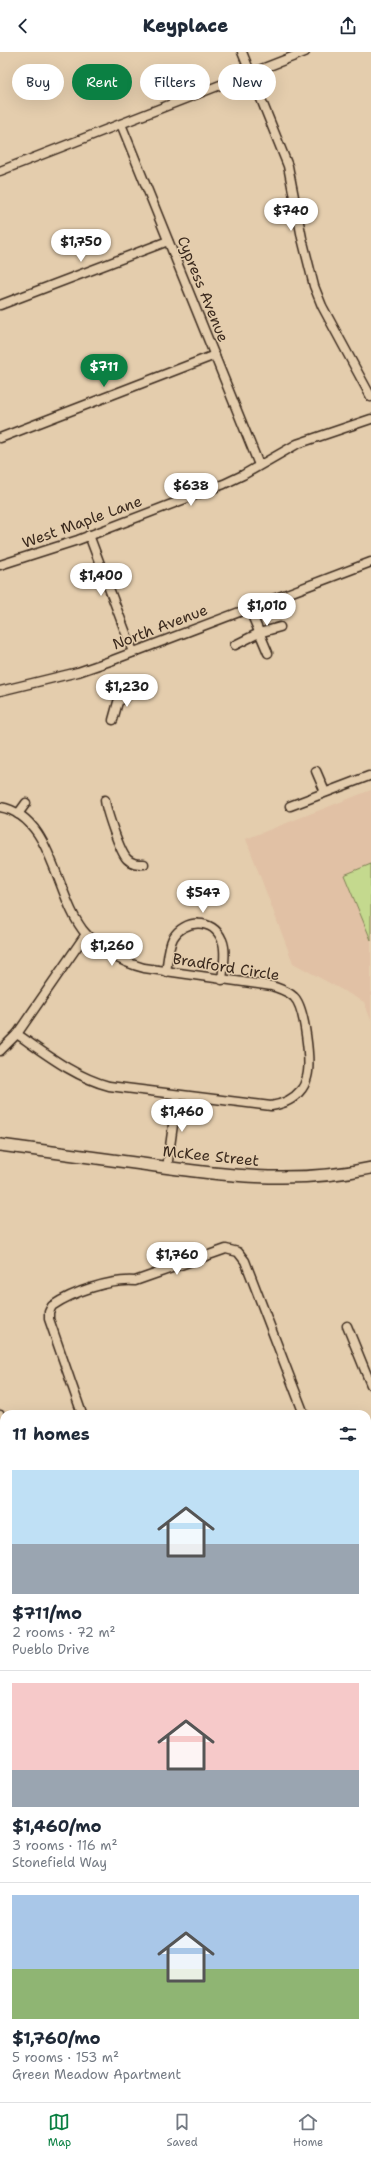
<!DOCTYPE html>
<meta charset="utf-8">
<style>
body{margin:0;font-family:"Shantell Sans",sans-serif;background:#f2f2f3;color:#1f2937;height:100vh;display:flex;flex-direction:column;font-size:15px;white-space:nowrap}
*{box-sizing:border-box;margin:0}
p{font-size:13px;color:#747a83}
.icon{flex:none;width:22px;height:22px;fill:none;stroke:currentColor;stroke-width:2;stroke-linecap:round;stroke-linejoin:round}
.map{position:relative;flex:1;overflow:hidden}
.drawer{position:absolute;left:0px;top:1358px;width:371px;height:692px;display:flex;flex-direction:column;background:#fff;border-radius:12px 12px 0 0;box-shadow:0 4px 16px #0002}
.drawer>*{flex:none}
.hud{position:absolute;left:12px;top:12px;width:347px;height:36px;display:flex;gap:8px}
.price{position:absolute;translate:-50% -34px;padding:0 9px;border-radius:14px;background:#fff;color:#222;font-size:13px;line-height:26px;filter:drop-shadow(0 1px 2px #0008)}
.price::after{content:'';position:absolute;left:50%;top:24px;width:12px;height:9px;margin-left:-6px;background:inherit;clip-path:polygon(0 0,100% 0,50% 100%)}
.price.on{background:#0b8043;color:#fff}
ul{padding:0;list-style:none}
li{display:grid;align-content:center;gap:8px;height:212px;padding:0 12px}
li+li{border-top:1px solid #e0e1e3}
li span{display:grid;place-items:center;height:124px;border-radius:0px;color:#555}
li>.icon{margin-inline-start:auto}
span .icon{width:72px;height:72px;fill:#fffc;stroke-width:1}
li b{font-size:17px}
h2{display:flex;justify-content:space-between;align-items:center;height:48px;padding:0 12px;font-size:17px}
.tag{padding:0 14px;border-radius:18px;background:#fff;box-shadow:0 4px 16px #0002;font-size:14px;line-height:36px}
.tag.on{background:#0b8043;color:#fff}
header{display:flex;justify-content:space-between;align-items:center;height:52px;padding:0 12px;background:#fff;font-size:18px;font-weight:800}
.dock{display:flex;justify-content:space-around;align-items:center;height:56px;border-top:1px solid #e0e1e3;background:#fff;font-size:11px;color:#747a83}
.dock a{display:grid;justify-items:center;gap:2px}
.dock .on{color:#0b8043}
.map>svg:first-child{display:block}
</style>
<header><svg class="icon" aria-label="back" viewBox="0 0 24 24"><path d="M15 5l-7 7 7 7"/></svg>Keyplace<svg class="icon" aria-label="share" viewBox="0 0 24 24"><path d="M12 15V3M7 8l5-5 5 5M5 13v7h14v-7"/></svg></header>
<div class="map">
<svg width="371" height="2050" viewBox="0 0 371 2050">
<rect width="100%" height="100%" fill="#e4cdad"/>
<filter id="ink" filterUnits="userSpaceOnUse"><feTurbulence type="fractalNoise" baseFrequency=".025" numOctaves="2"/><feDisplacementMap in="SourceGraphic" scale="8" xChannelSelector="R" yChannelSelector="G"/><feConvolveMatrix kernelMatrix="1 2 1 2 8 2 1 2 1" color-interpolation-filters="sRGB"/></filter>
<g filter="url(#ink)">
<!-- built -->
<g fill="#e1c1a5">
<path d="M371 738V968L364 950 293 911 246 787Z"/>
<path d="M4 1618V2026L0 2027V1619Z"/>
</g>
<!-- park -->
<g fill="#c4d98e" stroke="#808256">
<path d="M371 812V888L344 823Z"/>
<path d="M371 1989V2050H222L220 2046H367V1990Z"/>
</g>
<g fill="none" stroke-linecap="round" stroke-linejoin="round">
<!-- street casing -->
<g stroke="#3b2a1e" stroke-width="11">
<g id="street">
<path d="M242 0 288 114 302 186 314 234 322 254 371 345"/>
<path d="M121 72 259 413"/>
<path d="M0 119 305 0"/>
<path d="M0 253 168 189"/>
<path d="M0 386 215 303"/>
<path d="M89 483 133 600"/>
<path d="M0 513 78 488 224 432 243 423 297 392 371 367"/>
<path d="M249 556 268 601"/>
<path d="M235 593 259 581 280 575"/>
<path d="M0 639 78 620 113 608 371 510"/>
<path d="M113 668 118 650 134 639"/>
<path d="M316 719 325 740"/>
<path d="M105 748C106 758 120 800 127 807 132 812 137 812 144 812"/>
<path d="M290 754 369 724"/>
<path d="M0 755C54 764 55 847 86 882 101 899 122 910 144 916L272 934C280 937 288 939 294 945 305 955 311 1011 307 1025 306 1029 303 1036 300 1039 293 1048 283 1052 271 1054L109 1034C75 1025 46 1002 17 982"/>
<path d="M18 762 26 751"/>
<path d="M166 920C168 909 168 896 173 886 184 867 213 866 222 888 227 899 223 916 222 928"/>
<path d="M0 999 17 982 86 882"/>
<path d="M167 1116 177 1044"/>
<path d="M347 1274 371 1333"/>
<path d="M82 1362 49 1267V1260L52 1254C72 1240 111 1227 135 1229L226 1197 238 1200 245 1209 304 1362"/>
<path d="M0 1363 4 1369"/>
<path d="M0 1520 4 1519"/>
<path d="M367 1628 371 1626"/>
<path d="M367 1787 371 1798"/>
</g>
</g>
<!-- secondary casing -->
<g stroke="#3b2a1e" stroke-width="14">
<g id="secondary">
<path d="M0 1093C47 1099 94 1106 142 1112 218 1123 295 1133 371 1116"/>
<path d="M367 1460 371 1459"/>
<path d="M0 1605 4 1603"/>
<path d="M367 1898 371 1896"/>
<path d="M0 2042 4 2040"/>
<path d="M209 2046 211 2050"/>
</g>
</g>
<!-- street -->
<use href="#street" stroke="#e4cdad" stroke-width="8"/>
<!-- secondary -->
<use href="#secondary" stroke="#e4cdad" stroke-width="11"/>
</g>
</g>
<g text-anchor="middle" dominant-baseline="central" stroke-width="3" stroke-linejoin="round" paint-order="stroke">
<!-- street labels -->
<g font-size="15" fill="#3b2a1e" stroke="#e4cdad">
<text transform="translate(203 237) rotate(68)">Cypress Avenue</text>
<text transform="translate(82 470) rotate(-20)">West Maple Lane</text>
<text transform="translate(160 575) rotate(-21)">North Avenue</text>
<text transform="translate(226 915) rotate(9)">Bradford Circle</text>
<text transform="translate(211 1104) rotate(6)">McKee Street</text>
</g>
</g>
</svg>
<b class="price" style="left:291px;top:180px">$740</b>
<b class="price" style="left:81px;top:211px">$1,750</b>
<b class="price on" style="left:104px;top:336px">$711</b>
<b class="price" style="left:191px;top:455px">$638</b>
<b class="price" style="left:101px;top:545px">$1,400</b>
<b class="price" style="left:267px;top:575px">$1,010</b>
<b class="price" style="left:127px;top:656px">$1,230</b>
<b class="price" style="left:203px;top:862px">$547</b>
<b class="price" style="left:112px;top:915px">$1,260</b>
<b class="price" style="left:182px;top:1081px">$1,460</b>
<b class="price" style="left:177px;top:1224px">$1,760</b>
<div class="hud">
<a class="tag">Buy</a>
<a class="tag on">Rent</a>
<a class="tag">Filters</a>
<a class="tag">New</a>
</div>
<section class="drawer">
<h2>11 homes<svg class="icon" aria-label="filters" viewBox="0 0 24 24"><path d="M4 7h16M4 17h16"/><circle cx="9" cy="7" r="2"/><circle cx="15" cy="17" r="2"/></svg></h2>
<ul>
<li><span style="background:linear-gradient(#bfe0f5 60%,#9aa5b1 0)"><svg class="icon" aria-label="home" viewBox="0 0 24 24"><path d="M3 11l9-7 9 7M6 9v11h12V9"/></svg></span><div><b>$711/mo</b><p>2 rooms · 72 m²</p><p>Pueblo Drive</p></div></li>
<li><span style="background:linear-gradient(#f6c9c9 70%,#9aa5b1 0)"><svg class="icon" aria-label="home" viewBox="0 0 24 24"><path d="M3 11l9-7 9 7M6 9v11h12V9"/></svg></span><div><b>$1,460/mo</b><p>3 rooms · 116 m²</p><p>Stonefield Way</p></div></li>
<li><span style="background:linear-gradient(#a9c7e8 60%,#8fb573 0)"><svg class="icon" aria-label="home" viewBox="0 0 24 24"><path d="M3 11l9-7 9 7M6 9v11h12V9"/></svg></span><div><b>$1,760/mo</b><p>5 rooms · 153 m²</p><p>Green Meadow Apartment</p></div></li>
</ul>
</section>
</div>
<nav class="dock">
<a class="on"><svg class="icon" aria-label="map" viewBox="0 0 24 24"><path d="M3 6l6-2 6 2 6-2v14l-6 2-6-2-6 2zM9 4v14M15 6v14"/></svg>Map</a>
<a><svg class="icon" aria-label="saved" viewBox="0 0 24 24"><path d="M7 4h10v16l-5-4-5 4z"/></svg>Saved</a>
<a><svg class="icon" aria-label="home" viewBox="0 0 24 24"><path d="M3 11l9-7 9 7M6 9v11h12V9"/></svg>Home</a>
</nav>
